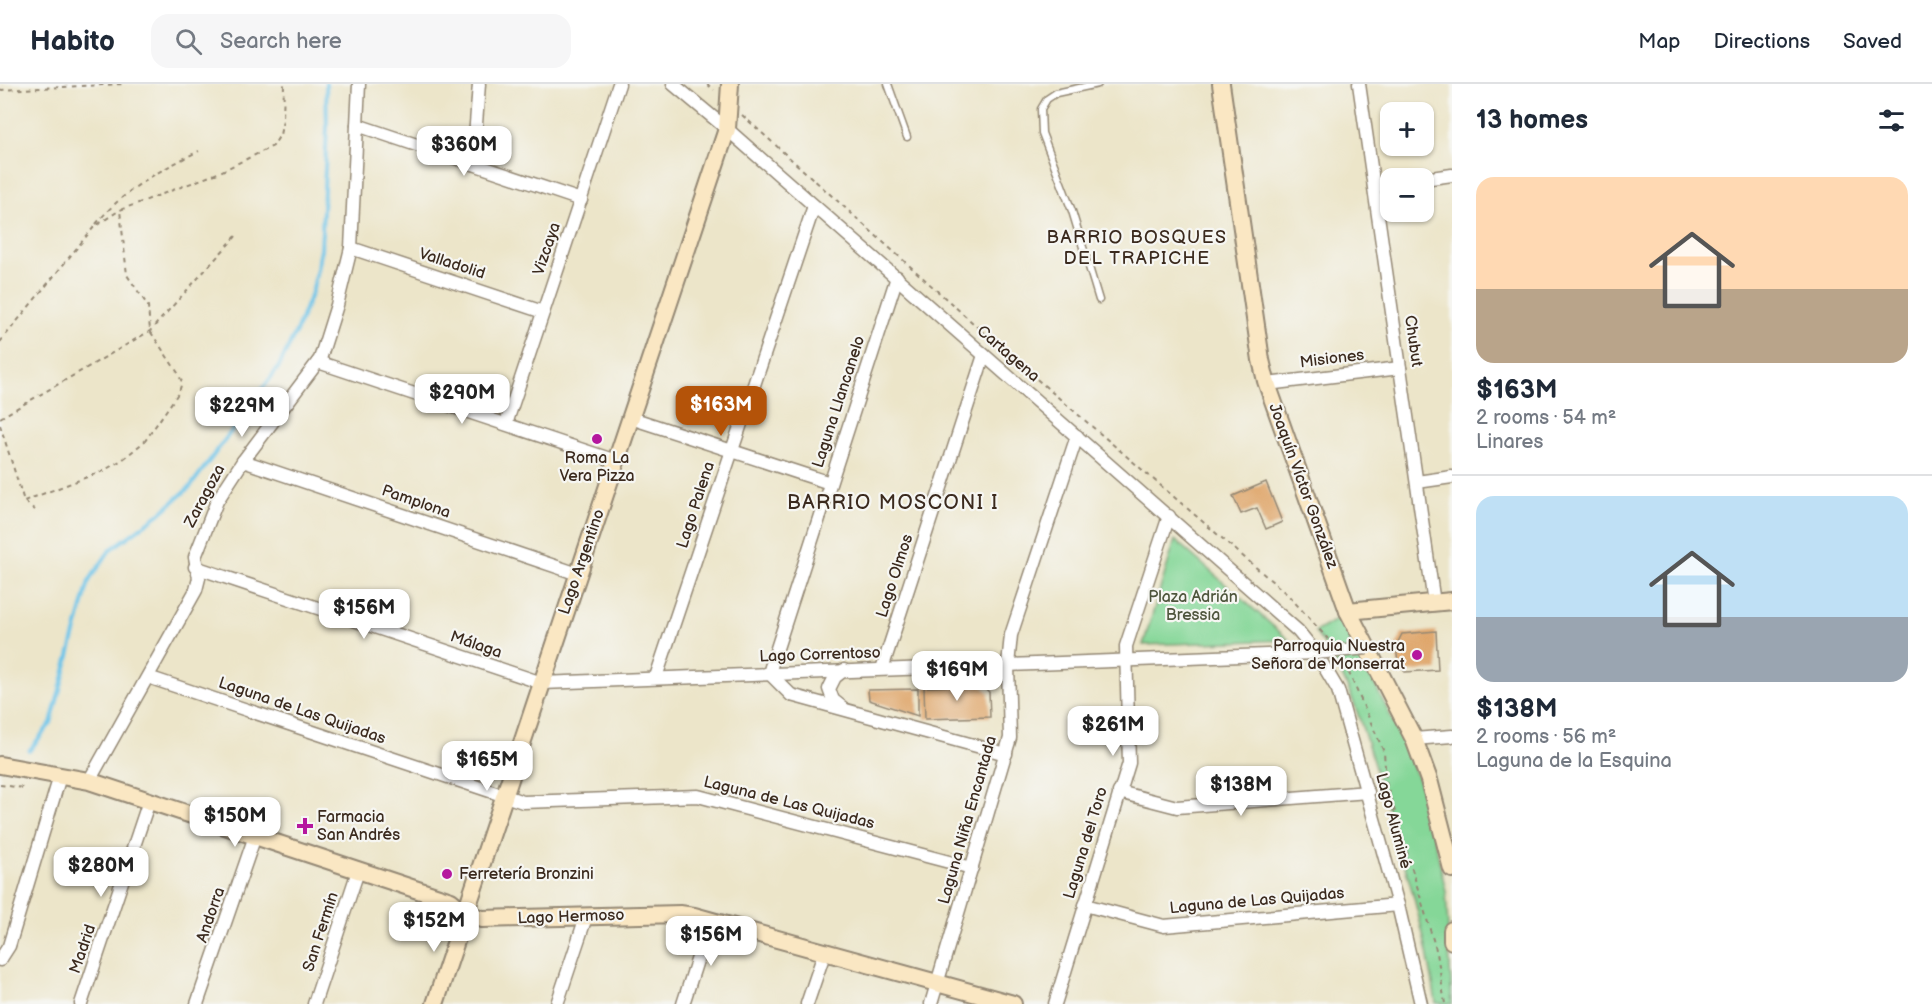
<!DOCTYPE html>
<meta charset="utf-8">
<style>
body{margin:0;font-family:"Balsamiq Sans",sans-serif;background:#f6f6f7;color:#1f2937;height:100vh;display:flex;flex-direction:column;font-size:22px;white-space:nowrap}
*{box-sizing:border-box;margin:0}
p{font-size:20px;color:#747a83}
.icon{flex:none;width:33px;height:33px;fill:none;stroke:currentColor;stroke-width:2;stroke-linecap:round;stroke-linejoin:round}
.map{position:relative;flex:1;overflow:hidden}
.details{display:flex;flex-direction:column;background:#fff;width:480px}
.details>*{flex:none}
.buttons{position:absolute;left:1380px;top:18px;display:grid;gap:12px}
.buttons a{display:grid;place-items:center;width:54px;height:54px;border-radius:12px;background:#fff;box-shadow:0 2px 4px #0004;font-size:30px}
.price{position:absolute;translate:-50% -51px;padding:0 14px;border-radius:12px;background:#fff;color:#222;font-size:20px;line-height:39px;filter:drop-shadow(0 2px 3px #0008)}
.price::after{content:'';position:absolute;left:50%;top:36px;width:18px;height:14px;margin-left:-9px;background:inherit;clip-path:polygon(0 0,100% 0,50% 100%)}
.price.active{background:#b45309;color:#fff}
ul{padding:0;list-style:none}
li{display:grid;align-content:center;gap:12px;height:318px;padding:0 24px}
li+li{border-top:2px solid #e0e1e3}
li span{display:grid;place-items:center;height:186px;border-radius:18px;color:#555}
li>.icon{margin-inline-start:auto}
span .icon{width:108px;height:108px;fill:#fffc;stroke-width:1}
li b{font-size:26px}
h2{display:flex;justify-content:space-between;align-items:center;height:72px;padding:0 24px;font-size:26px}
header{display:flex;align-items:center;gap:36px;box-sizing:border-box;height:84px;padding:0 30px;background:#fff;border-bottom:2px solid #e0e1e3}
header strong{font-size:28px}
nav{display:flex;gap:33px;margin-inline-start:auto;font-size:21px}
.search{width:420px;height:54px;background:#f6f6f7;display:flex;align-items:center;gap:15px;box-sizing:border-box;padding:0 21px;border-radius:18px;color:#747a83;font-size:22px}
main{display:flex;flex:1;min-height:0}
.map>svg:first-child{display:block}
</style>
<header>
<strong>Habito</strong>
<div class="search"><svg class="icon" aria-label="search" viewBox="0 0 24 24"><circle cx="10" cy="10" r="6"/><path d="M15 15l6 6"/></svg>Search here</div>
<nav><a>Map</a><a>Directions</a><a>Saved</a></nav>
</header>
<main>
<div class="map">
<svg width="1452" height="920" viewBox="0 0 1452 920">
<rect width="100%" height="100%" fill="#f6f6f2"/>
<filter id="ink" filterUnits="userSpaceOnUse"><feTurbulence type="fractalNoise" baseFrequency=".0167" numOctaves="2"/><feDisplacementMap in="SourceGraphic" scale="12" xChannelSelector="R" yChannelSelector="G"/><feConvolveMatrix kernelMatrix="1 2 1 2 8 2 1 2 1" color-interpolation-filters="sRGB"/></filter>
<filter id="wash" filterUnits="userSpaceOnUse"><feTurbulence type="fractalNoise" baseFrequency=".008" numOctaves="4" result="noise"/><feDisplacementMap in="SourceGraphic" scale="24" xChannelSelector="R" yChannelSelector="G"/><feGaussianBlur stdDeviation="1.35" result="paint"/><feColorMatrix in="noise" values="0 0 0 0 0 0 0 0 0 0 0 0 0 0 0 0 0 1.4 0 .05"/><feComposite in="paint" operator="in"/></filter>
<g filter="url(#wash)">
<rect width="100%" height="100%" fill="#ece5c9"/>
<!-- green -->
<g fill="#85d798" stroke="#60805b" stroke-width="1.5">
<path d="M1175 456 1289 556 1143 561Z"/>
<path d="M1340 533 1403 656 1425 713 1446 807 1452 920 1436 919C1426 847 1404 777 1382 707 1364 650 1352 595 1315 548Z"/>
</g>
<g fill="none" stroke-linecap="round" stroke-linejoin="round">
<!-- stream -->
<path stroke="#6cc4e9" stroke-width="4" d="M29 667 51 639 89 497 110 466 158 431 190 403 278 284 296 248 313 205 321 166 327 44 326 0"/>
</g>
<g id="blocks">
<!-- building -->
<g fill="#dfa66a">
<path d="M1266 398 1282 438 1266 445 1257 424 1241 430 1233 412Z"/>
<path d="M1436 547 1438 586 1405 588 1398 579 1396 562 1402 550Z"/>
<path d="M981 601 989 608 990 633 925 635 924 603Z"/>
<path d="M918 605V632L869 616 868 606Z"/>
</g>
</g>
</g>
<g filter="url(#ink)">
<use href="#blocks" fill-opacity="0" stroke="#948874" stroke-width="1.5"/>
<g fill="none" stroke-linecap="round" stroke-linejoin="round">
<!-- lane casing -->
<g stroke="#948874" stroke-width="9">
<g id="lane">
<path d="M888 0 907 53"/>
<path d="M1098 0 1056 9 1047 15 1041 25 1042 49 1072 127 1099 216"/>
</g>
</g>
<!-- street casing -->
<g stroke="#948874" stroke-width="15">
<g id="street">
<path d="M673 0 727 45 1298 547 1316 569 1338 606 1398 821 1421 920"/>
<path d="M1359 0 1434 519"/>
<path d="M357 41 581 116"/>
<path d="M473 80 479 0"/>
<path d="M1424 95 1452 91"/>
<path d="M1374 102 1390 100"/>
<path d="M351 164 543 228"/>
<path d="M897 193 769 589 791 611 1006 670"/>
<path d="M318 278 616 377"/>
<path d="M1267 300 1400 284"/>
<path d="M631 334 830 399"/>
<path d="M506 340 619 0"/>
<path d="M243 377 578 490"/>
<path d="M1417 398 1452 393"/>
<path d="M195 483 542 599 1316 569"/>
<path d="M882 585 984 271"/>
<path d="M148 593 523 718 698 712 972 784"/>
<path d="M656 593 814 122"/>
<path d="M843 624 833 616 829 605 835 593 844 586"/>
<path d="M1414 655 1452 652"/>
<path d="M89 697 196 506 199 494 195 473 217 417 243 377 320 275 337 221 351 164 359 0"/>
<path d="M1119 708 1177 723 1368 708"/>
<path d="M1085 821 1164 842 1398 821"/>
<path d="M0 876 9 862 60 692"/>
<path d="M81 920 149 717"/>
<path d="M197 920 255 752"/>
<path d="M314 920 358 787"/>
<path d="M557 920 586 833"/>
<path d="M683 920 710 836"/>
<path d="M807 920 825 867"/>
<path d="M931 920 1010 654 1008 581 1011 551 1077 352"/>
<path d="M1055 920 1129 679 1126 562 1169 432"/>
</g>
</g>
<!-- secondary casing -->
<g stroke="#948874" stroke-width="20">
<g id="secondary">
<path d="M1221 0 1261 276 1266 297 1348 527 1414 655 1429 696 1452 785"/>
<path d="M1348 527 1452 517"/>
<path d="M0 681 89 697 451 817 465 829 482 835 680 830 694 832 1013 920"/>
<path d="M1452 846V857"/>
<path d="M435 920 727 45 730 0"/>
</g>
</g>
<!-- path -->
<g stroke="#948874" stroke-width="2" stroke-dasharray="4.5 4.5" stroke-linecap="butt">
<path d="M707 0 714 6"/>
<path d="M0 6 124 0"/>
<path d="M742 31 1003 266 1288 511 1328 555"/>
<path d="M96 140C125 105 158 87 199 67"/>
<path d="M0 258 94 143 120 126 218 89 273 62 280 51 283 36 284 0"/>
<path d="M0 334 150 247 238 150"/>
<path d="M0 341 24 417 35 426"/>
<path d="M24 417 103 387 122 376 145 357 179 308 182 298 178 289 150 247 148 222 127 191 120 126"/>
<path d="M1345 580 1384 668 1386 698 1437 869 1445 920"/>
<path d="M0 701 24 704"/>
</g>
<!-- lane -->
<use href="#lane" stroke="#fff" stroke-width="6"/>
<!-- street -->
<use href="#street" stroke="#fff" stroke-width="12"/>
<!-- secondary -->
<use href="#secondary" stroke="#fae7c3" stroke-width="16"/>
<!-- street-bridge casing -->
<g stroke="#948874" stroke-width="15" stroke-linecap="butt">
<path id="street-bridge" d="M1316 569 1367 564"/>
</g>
<!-- street-bridge -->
<use href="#street-bridge" stroke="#fff" stroke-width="12"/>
</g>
</g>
<!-- markers -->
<g fill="#b5179e" stroke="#f6f6f2" stroke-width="2">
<circle cx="597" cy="355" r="6"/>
<circle cx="1417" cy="571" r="6"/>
<path d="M302 733h6v6h6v6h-6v6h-6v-6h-6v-6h6z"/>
<circle cx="447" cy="790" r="6"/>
</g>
<g text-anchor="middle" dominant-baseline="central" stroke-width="4.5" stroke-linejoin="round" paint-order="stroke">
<!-- street labels -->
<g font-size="16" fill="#3b2a1e" stroke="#f6f6f2">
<text transform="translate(547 165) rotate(-71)">Vizcaya</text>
<text transform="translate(452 180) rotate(18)">Valladolid</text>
<text transform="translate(1413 257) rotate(82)">Chubut</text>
<text transform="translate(1008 270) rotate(41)">Cartagena</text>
<text transform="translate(1332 275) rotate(-7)">Misiones</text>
<text transform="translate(839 318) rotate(-72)">Laguna Llancanelo</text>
<text transform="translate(1303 402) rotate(70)">Joaquín Víctor González</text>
<text transform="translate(205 412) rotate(-62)">Zaragoza</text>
<text transform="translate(416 418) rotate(19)">Pamplona</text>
<text transform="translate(696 421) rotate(-72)">Lago Palena</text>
<text transform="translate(582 478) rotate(-71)">Lago Argentino</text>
<text transform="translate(895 492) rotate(-72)">Lago Olmos</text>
<text transform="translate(476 561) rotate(19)">Málaga</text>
<text transform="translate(820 571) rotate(-2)">Lago Correntoso</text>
<text transform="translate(302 627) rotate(19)">Laguna de Las Quijadas</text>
<text transform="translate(789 719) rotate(14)">Laguna de Las Quijadas</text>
<text transform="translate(968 736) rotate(-74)">Laguna Niña Encantada</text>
<text transform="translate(1393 737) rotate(75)">Lago Aluminé</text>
<text transform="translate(1086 759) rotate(-73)">Laguna del Toro</text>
<text transform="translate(1257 817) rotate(-5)">Laguna de Las Quijadas</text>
<text transform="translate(211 831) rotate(-71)">Andorra</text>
<text transform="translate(571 833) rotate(-2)">Lago Hermoso</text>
<text transform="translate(321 848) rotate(-72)">San Fermín</text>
<text transform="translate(83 865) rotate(-71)">Madrid</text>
</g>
<!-- poi labels -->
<g font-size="16" fill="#3b2a1e" stroke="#f6f6f2" text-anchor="start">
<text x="597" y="374" text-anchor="middle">Roma La<tspan x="597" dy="18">Vera Pizza</tspan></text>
<text x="1405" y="562" text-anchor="end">Parroquia Nuestra<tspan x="1405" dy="18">Señora de Monserrat</tspan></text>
<text x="317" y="733">Farmacia<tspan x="317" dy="18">San Andrés</tspan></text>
<text x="459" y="790">Ferretería Bronzini</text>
</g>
<!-- park labels -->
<g font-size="16" fill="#4e553c" stroke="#f6f6f2">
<text x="1193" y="513">Plaza Adrián<tspan x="1193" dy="18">Bressia</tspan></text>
</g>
<!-- neighbourhood labels -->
<g font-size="18" letter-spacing="1.5" fill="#3b2a1e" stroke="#f6f6f2">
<text x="1137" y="153">BARRIO BOSQUES<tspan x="1137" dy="21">DEL TRAPICHE</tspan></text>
</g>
<!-- quarter labels -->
<g font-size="20" letter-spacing="1.5" fill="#3b2a1e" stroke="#f6f6f2">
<text x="893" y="419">BARRIO MOSCONI I</text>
</g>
</g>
</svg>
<div class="buttons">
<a>+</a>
<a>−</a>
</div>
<b class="price" style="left:464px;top:93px">$360M</b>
<b class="price" style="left:462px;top:341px">$290M</b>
<b class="price active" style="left:721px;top:353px">$163M</b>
<b class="price" style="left:242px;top:354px">$229M</b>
<b class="price" style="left:364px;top:556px">$156M</b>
<b class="price" style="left:957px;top:618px">$169M</b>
<b class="price" style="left:1113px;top:673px">$261M</b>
<b class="price" style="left:487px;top:708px">$165M</b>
<b class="price" style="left:1241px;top:733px">$138M</b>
<b class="price" style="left:235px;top:764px">$150M</b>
<b class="price" style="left:101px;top:814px">$280M</b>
<b class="price" style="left:434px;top:869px">$152M</b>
<b class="price" style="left:711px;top:883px">$156M</b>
</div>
<section class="details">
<h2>13 homes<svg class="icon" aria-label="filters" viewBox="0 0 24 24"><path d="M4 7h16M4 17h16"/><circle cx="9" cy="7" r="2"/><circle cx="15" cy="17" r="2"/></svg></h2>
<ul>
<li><span style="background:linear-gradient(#ffd9b3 60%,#b9a48a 0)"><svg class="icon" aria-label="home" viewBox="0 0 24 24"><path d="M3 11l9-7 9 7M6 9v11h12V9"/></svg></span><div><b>$163M</b><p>2 rooms · 54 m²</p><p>Linares</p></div></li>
<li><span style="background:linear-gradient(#bfe0f5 65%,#9aa5b1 0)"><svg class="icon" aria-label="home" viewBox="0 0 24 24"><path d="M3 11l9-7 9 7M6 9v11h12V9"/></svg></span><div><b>$138M</b><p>2 rooms · 56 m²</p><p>Laguna de la Esquina</p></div></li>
</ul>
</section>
</main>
